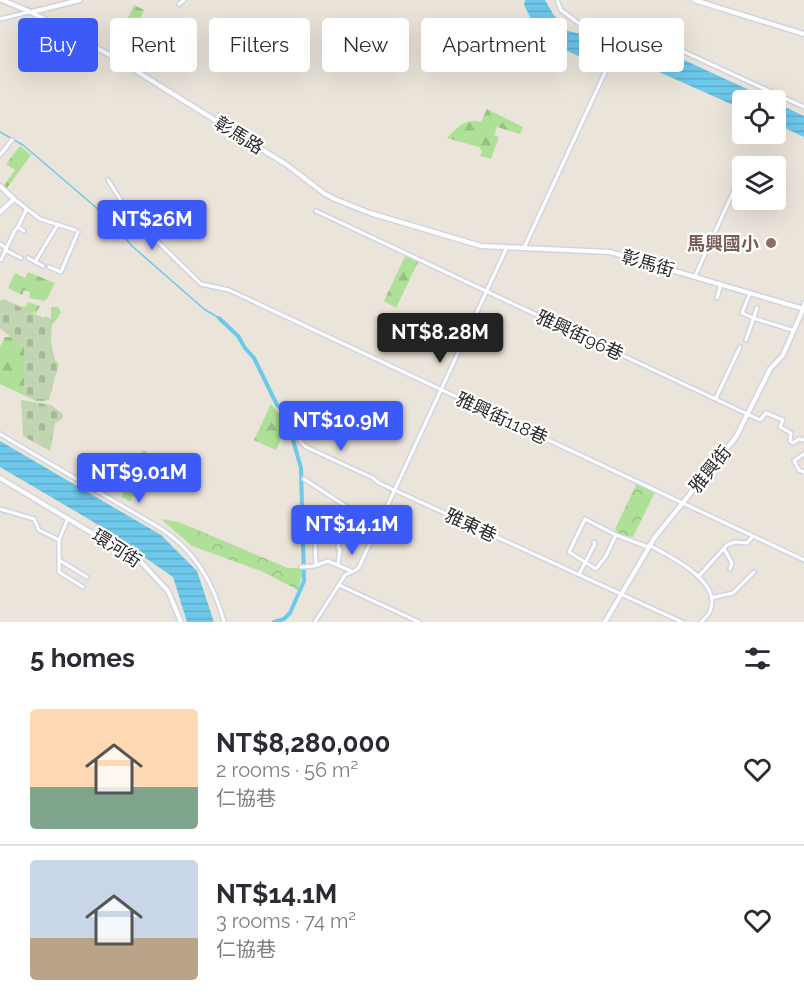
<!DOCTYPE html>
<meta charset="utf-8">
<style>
body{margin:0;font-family:Raleway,"Noto Sans TC",sans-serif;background:#f7f7f7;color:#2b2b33;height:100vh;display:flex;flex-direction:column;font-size:22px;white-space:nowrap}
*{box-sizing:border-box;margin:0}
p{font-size:20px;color:#7c7c81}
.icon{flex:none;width:33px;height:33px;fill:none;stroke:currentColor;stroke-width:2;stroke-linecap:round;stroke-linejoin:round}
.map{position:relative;height:622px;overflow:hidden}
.panel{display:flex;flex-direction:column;background:#fff;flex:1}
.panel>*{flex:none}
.top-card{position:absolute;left:18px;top:18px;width:768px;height:54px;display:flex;gap:12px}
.tools{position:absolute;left:732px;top:90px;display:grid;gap:12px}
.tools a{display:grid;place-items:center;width:54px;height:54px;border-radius:6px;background:#fff;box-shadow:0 6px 24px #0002;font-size:30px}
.price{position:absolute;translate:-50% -51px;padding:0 14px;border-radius:6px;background:#3c5af7;color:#fff;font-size:20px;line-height:39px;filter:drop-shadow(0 2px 3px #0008)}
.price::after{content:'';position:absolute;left:50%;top:36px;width:18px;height:14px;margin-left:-9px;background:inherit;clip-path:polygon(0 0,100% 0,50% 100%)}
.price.current{background:#222;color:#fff}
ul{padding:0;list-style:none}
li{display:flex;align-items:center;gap:18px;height:150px;padding:0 30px}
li+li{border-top:2px solid #e1e1e2}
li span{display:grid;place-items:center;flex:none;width:168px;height:120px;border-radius:6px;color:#555}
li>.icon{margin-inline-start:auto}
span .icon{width:72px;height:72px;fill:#fffc;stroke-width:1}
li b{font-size:26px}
h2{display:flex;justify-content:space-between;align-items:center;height:72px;padding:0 30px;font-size:26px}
.pill{padding:0 21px;border-radius:6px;background:#fff;box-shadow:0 6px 24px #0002;font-size:21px;line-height:54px}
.pill.current{background:#3c5af7;color:#fff}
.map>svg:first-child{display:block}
</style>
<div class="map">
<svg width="804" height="622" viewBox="0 0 804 622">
<defs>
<pattern id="forest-firs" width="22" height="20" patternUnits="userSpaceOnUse" patternTransform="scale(1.5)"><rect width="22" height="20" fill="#aee197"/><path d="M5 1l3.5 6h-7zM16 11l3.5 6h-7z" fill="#96c182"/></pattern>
<pattern id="cemetery-stones" width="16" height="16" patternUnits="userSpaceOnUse" patternTransform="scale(1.5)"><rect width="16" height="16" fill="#c2d5b2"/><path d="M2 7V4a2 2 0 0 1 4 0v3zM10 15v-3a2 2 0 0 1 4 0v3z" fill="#a7b799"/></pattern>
<pattern id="park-crowns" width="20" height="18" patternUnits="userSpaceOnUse" patternTransform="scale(1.5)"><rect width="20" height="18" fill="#aee197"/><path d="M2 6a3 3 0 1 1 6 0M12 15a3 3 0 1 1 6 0" fill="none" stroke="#96c182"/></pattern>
<pattern id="water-rules" width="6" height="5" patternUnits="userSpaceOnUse" patternTransform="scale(1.5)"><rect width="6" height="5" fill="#6ec8ec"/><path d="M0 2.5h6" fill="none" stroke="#5facca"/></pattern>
</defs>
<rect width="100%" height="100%" fill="#ebe4da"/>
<!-- grass -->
<path fill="#aee197" d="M143 450 152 455 130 502 122 497Z"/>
<!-- forest -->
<g fill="url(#forest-firs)">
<path d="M134 5 144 10 124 56 113 50Z"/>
<path d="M487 109 523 127 520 134 497 127 494 135 499 137 491 159 480 156 482 151 479 147 447 138C458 127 465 118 481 122Z"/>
<path d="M20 146 31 155 7 188 3 186 15 170 6 164Z"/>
<path d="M406 254 419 260 396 308 384 301Z"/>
<path d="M28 272 55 283 47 299 44 301 29 298 30 292 24 290 22 295 8 288 15 273 25 278Z"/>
<path d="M28 302 40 306 36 313 30 312 42 322 45 316 51 319V307H58L61 312C58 318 53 322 50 328 44 340 51 357 59 364 56 371 50 397 47 400 44 402 39 401 36 401V392H32L30 398 0 384V347L5 337H12L21 306 25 307Z"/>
<path d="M271 404 282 417 287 426 276 450 254 440Z"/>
</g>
<!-- cemetery -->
<g fill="url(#cemetery-stones)">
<path d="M4 299 52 322 51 343 57 370 49 400 37 399 36 401 24 395V348L0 328V301Z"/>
<path d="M21 400 51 405 63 414 62 419 55 423 50 451 23 436Z"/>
</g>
<!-- park -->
<g fill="url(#park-crowns)">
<path d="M637 483 655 492 633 537 620 535 615 529Z"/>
<path d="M161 519 179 522 288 568H304L298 590 261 571 192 546Z"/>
</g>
<!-- water -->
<g fill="url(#water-rules)">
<path d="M525 0H545L553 14 568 31 606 40 647 43 771 100H742V109L659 72 622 61 583 58 556 46 535 27 524 5Z"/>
<path d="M776 103 804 116V137L776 124Z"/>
<path d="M0 441 161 535 197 571 214 622H187L173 577 92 521 0 467Z"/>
</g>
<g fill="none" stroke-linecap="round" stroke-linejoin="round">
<!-- stream -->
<path stroke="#6ec8ec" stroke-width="1.5" d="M0 132 23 145 106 216 132 246 204 309 219 318"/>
<!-- canal -->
<path stroke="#6ec8ec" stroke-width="4" d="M219 318 238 336 245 348 254 358 277 405 285 412 301 468 304 581 290 613 284 619 274 622"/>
<!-- minor casing -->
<g stroke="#d0d3e2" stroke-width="6">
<g id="minor">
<path d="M557 0 561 10 581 25 596 31 652 37 804 107"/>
<path d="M179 4 184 0"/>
<path d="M0 19 29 12"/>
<path d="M0 155 12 140"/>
<path d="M108 180 142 234 157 241 201 284 229 290 804 560"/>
<path d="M776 184 777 185"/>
<path d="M14 199 40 219 75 230"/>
<path d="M316 211 760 420 766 413 783 420 780 427 791 433 790 441 793 443 799 439 804 440"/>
<path d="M18 227 26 210"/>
<path d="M0 244 6 248"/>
<path d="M524 248 607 68"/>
<path d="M5 250 21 258"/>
<path d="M28 258 43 266"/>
<path d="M1 260 15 230 18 227 24 231"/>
<path d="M35 262 58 224"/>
<path d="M49 267 61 272 78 232"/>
<path d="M695 276 735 188 742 189"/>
<path d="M750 293 742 313 753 318"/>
<path d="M717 298 721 284"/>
<path d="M803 309 804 303"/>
<path d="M753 318 792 330"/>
<path d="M746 340 757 308"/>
<path d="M716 398 740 347"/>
<path d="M298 408C293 423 293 437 306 447L373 478 379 483 682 622"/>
<path d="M0 434 160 528C195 550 214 584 224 622"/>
<path d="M804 454 794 461 799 470 804 472"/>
<path d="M304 479 347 507 344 523 374 534"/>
<path d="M0 509 34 519 39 530 59 540V572L83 587"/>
<path d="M326 527 331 524 341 525"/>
<path d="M616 535 606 556 596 569 569 552 585 519 616 535 648 547"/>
<path d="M59 540 68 518"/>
<path d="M649 545C669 556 723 581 710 611 709 615 704 619 701 622"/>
<path d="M724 549 732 563 730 569"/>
<path d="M59 560 87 577"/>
<path d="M338 564 340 549 338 548 341 525 344 523"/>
<path d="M316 565 315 541 318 536"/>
<path d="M301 567 314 566 328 561 351 571"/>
<path d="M579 574 595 544 594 542"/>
<path d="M698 577 727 545 735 542 747 543 753 536"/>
<path d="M339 585 419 622"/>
<path d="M711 598 733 593 754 572"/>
<path d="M315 622 345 575 356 570 359 567 507 247"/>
</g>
</g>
<!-- tertiary casing -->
<g stroke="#d0d3e2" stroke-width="7">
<g id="tertiary">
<path d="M2 0 31 12 117 59 287 165 325 194 337 200 370 213 481 246 610 252 804 309"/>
<path d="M694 0 804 34"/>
<path d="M32 12 80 0"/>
<path d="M0 186 14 199 0 212"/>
<path d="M0 478 142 563 168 591 181 622"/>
<path d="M605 622 655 537 736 437 770 369 783 355 803 309"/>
</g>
</g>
<!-- minor -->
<use href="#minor" stroke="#fff" stroke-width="3"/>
<!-- tertiary -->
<use href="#tertiary" stroke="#fff" stroke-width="4"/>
</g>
<!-- markers -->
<circle fill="#8d6e63" stroke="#fff" stroke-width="2" cx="771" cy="243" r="6"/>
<g text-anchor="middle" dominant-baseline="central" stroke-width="4.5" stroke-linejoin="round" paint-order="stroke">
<!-- street labels -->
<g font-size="18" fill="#292929" stroke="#fff">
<text transform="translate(239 135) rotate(32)">彰馬路</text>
<text transform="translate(648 263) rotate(16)">彰馬街</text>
<text transform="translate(580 335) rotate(25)">雅興街96巷</text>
<text transform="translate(502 418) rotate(25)">雅興街118巷</text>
<text transform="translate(710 469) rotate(-51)">雅興街</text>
<text transform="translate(471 525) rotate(25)">雅東巷</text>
<text transform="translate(117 548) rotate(33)">環河街</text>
</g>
<!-- education labels -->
<g font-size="18" font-weight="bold" fill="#785e54" stroke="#fff" text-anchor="end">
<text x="759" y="243">馬興國小</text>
</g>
</g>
</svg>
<div class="tools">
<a><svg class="icon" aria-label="locate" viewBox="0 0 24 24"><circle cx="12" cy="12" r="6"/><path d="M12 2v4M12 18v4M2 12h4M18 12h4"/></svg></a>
<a><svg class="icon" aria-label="layers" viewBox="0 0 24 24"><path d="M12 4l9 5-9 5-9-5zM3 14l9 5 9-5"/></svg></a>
</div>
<b class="price" style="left:152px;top:251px">NT$26M</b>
<b class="price current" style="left:440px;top:364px">NT$8.28M</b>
<b class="price" style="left:341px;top:452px">NT$10.9M</b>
<b class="price" style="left:139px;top:504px">NT$9.01M</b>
<b class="price" style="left:352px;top:556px">NT$14.1M</b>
<div class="top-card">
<a class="pill current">Buy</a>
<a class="pill">Rent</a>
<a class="pill">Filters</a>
<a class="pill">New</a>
<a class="pill">Apartment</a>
<a class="pill">House</a>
</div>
</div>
<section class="panel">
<h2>5 homes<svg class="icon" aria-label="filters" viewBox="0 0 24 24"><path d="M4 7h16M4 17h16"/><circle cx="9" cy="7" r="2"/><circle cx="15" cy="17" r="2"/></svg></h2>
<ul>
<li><span style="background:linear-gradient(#ffd9b3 65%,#7fa58c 0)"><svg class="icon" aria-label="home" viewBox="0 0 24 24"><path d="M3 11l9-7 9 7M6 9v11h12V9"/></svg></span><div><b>NT$8,280,000</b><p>2 rooms · 56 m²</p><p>仁協巷</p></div><svg class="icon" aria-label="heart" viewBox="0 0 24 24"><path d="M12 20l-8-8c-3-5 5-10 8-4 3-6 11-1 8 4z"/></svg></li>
<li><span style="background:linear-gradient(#c9d6e8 65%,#b9a48a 0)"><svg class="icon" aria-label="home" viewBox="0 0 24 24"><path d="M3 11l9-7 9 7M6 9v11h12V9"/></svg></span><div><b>NT$14.1M</b><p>3 rooms · 74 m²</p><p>仁協巷</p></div><svg class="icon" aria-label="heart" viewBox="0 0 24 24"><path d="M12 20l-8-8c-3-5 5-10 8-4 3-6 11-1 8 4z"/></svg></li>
</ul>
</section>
